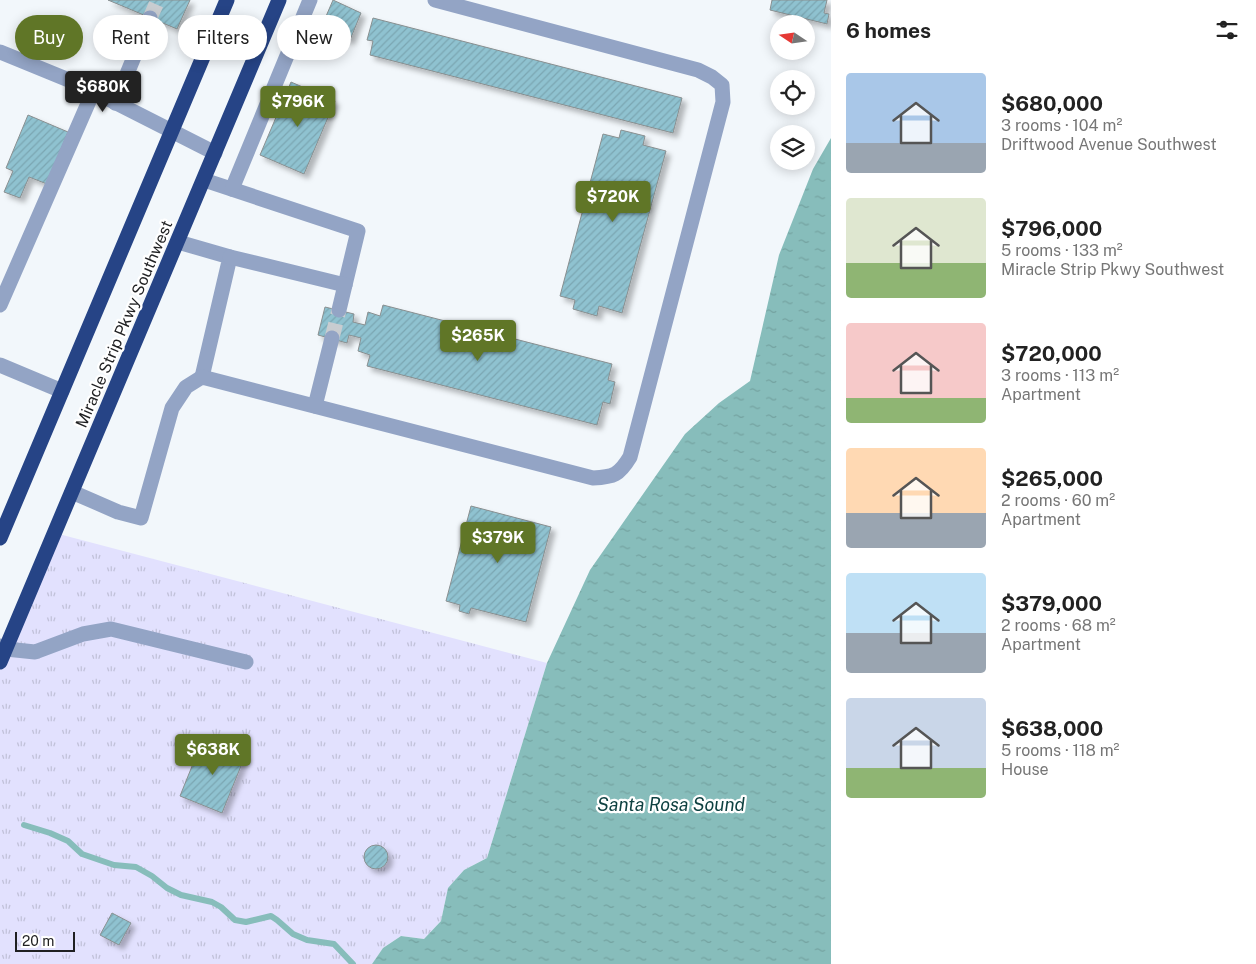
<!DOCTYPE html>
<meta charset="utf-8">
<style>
body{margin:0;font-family:"Public Sans",sans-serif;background:#f6f6f6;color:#222;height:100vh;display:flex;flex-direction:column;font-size:19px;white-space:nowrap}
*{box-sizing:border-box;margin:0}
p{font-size:16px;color:#767676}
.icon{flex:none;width:28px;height:28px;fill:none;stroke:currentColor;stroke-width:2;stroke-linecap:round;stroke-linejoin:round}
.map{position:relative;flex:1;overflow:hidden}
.side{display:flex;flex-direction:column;background:#fff;width:425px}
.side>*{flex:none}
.hud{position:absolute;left:15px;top:15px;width:475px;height:45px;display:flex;gap:10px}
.needle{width:32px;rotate:283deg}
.tools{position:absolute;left:770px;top:15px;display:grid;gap:10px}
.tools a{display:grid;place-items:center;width:45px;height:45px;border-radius:50%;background:#fff;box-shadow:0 2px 12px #0003;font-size:25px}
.scale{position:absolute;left:15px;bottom:12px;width:60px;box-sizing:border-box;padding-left:5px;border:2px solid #1f2022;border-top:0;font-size:14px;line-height:18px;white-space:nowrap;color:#1f2022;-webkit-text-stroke:4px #fff;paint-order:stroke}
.price{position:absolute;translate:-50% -42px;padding:0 11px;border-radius:5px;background:#607627;color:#fff;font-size:16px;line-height:32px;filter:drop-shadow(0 1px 2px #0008)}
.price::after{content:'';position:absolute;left:50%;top:30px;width:15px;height:11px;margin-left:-8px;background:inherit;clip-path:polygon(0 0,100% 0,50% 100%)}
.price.selected{background:#222;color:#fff}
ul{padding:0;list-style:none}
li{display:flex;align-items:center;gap:15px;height:125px;padding:0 15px}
li span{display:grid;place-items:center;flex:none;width:140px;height:100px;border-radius:5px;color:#555}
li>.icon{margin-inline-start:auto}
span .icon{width:60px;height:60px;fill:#fffc;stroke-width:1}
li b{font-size:21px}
h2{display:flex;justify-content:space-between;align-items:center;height:60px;padding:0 15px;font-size:21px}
.pill{padding:0 18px;border-radius:22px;background:#fff;box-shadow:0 2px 12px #0003;font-size:18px;line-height:45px}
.pill.selected{background:#607627;color:#fff}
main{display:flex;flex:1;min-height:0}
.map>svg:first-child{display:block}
</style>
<main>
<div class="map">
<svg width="831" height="964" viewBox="0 0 831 964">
<defs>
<pattern id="park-tufts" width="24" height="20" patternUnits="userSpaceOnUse" patternTransform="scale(1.25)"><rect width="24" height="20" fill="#e2e1fe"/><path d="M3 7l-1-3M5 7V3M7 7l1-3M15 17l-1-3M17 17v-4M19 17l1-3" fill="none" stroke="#c1c1d9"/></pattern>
<pattern id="water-ripples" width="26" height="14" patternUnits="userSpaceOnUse" patternTransform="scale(1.25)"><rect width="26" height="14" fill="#87bdbb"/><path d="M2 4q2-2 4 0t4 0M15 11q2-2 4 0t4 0" fill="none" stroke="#74a2a0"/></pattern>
<pattern id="building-hatch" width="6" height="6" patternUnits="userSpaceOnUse" patternTransform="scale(1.25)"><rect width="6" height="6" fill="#8fc2d0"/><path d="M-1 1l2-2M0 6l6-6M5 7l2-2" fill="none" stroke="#7ba6b2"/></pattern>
<filter id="shadow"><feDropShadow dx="4.5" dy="4.5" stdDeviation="2.5" flood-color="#0004"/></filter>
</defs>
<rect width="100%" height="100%" fill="#f2f7fb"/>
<!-- park -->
<path fill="url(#park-tufts)" d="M55 533 547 663 487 858 464 870 448 888 441 921 424 939 401 936 383 948 372 964H0V662Z"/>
<!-- water -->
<path fill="url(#water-ripples)" d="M831 138V964H372L383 948 401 936 424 939 441 921 448 888 464 870 487 858 547 663 590 570 685 434 719 403 750 381 779 255 813 169Z"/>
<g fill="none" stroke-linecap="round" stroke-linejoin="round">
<!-- stream -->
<path stroke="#87bdbb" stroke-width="6" d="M24 825 50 833 68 841 82 854 114 865 136 867 152 876 167 888 181 895 212 902 221 907 235 920 246 922 271 916 277 920 293 934 307 940 334 944 353 964"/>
</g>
<!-- building -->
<g fill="url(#building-hatch)" stroke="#898f90" filter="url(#shadow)">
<path d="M108 0H190L177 29Z"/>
<path d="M333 0 361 13 350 40 321 28Z"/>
<path d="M772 0H827L824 13 829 14 827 24 770 10Z"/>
<path d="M373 18 682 98 673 133 370 55 373 41 367 40Z"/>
<path d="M291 82 335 101 304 174 260 155Z"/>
<path d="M28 115 68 132 47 184 29 177 20 198 4 192 13 171 6 168Z"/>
<path d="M621 130 645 136 643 145 666 151 622 313 599 306 597 316 573 309 575 300 560 296 603 134 619 138Z"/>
<path d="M383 305 612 364 608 380 615 382 610 404 603 402 597 425 367 366 370 355 358 351 361 338 349 335 347 343 318 335 325 307 354 314 353 322 365 325 368 312 380 316Z"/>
<path d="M471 506 551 527 526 622 471 608 469 614 459 611 460 605 446 601Z"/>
<path d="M203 739 245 756 222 813 180 796Z"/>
<circle cx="376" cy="857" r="12"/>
<path d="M112 913 131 923 119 945 100 935Z"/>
</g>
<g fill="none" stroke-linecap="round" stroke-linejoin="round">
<!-- minor-tunnel -->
<g stroke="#c8ccd0" stroke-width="15" stroke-dasharray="15 8" stroke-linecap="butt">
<path d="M150 18 158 0"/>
<path d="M332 338 339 310"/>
</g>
<!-- minor -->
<g stroke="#93a4c5" stroke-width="15">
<path d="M0 52 81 85 215 153"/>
<path d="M115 103 150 18"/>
<path d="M204 180 358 231 345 285"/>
<path d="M232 189 310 0"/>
<path d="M178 242 230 257 202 377"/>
<path d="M230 257 345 285 339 310"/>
<path d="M0 305 93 92"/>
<path d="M0 365 62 391"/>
<path d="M315 406 332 338"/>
<path d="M72 492 118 512 141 518 172 408 186 387 202 377 593 478C614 477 619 475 630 457L723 102 722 85 712 77 698 70 435 0"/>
<path d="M0 646 6 649 35 652 83 634 111 629 246 662"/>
</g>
<!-- highway -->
<g stroke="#264486" stroke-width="15">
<path d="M0 538 227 0"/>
<path d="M0 662 279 0"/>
</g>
</g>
<g text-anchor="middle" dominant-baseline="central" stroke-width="4.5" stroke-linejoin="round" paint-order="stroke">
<!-- street labels -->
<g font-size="16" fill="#1f2022" stroke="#fff">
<text transform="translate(124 324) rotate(-67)">Miracle Strip Pkwy Southwest</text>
</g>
<!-- water labels -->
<g font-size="18" font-style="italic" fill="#0e4141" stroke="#fff">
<text x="671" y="804">Santa Rosa Sound</text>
</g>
</g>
</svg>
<div class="tools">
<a><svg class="needle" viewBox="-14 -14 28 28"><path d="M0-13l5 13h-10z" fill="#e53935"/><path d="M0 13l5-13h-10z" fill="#767676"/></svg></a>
<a><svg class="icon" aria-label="locate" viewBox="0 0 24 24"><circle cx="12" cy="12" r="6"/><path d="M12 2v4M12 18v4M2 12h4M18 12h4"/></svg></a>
<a><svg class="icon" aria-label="layers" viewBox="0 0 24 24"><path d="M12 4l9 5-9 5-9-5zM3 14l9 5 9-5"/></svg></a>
</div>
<div class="scale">20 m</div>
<b class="price selected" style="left:103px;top:113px">$680K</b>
<b class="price" style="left:298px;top:128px">$796K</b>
<b class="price" style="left:613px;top:223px">$720K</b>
<b class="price" style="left:478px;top:362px">$265K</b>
<b class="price" style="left:498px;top:564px">$379K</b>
<b class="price" style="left:213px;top:776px">$638K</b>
<div class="hud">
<a class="pill selected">Buy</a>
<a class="pill">Rent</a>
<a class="pill">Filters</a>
<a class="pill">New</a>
</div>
</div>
<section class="side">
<h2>6 homes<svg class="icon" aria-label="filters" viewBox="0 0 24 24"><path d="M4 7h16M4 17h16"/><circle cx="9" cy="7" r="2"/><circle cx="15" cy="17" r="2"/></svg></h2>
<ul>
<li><span style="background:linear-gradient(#a9c7e8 70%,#9aa5b1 0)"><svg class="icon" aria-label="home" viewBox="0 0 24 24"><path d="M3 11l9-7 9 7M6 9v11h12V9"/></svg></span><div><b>$680,000</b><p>3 rooms · 104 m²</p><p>Driftwood Avenue Southwest</p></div></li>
<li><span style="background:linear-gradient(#dfe7d0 65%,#8fb573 0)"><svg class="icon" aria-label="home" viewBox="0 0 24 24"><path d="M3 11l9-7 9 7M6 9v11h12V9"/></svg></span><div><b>$796,000</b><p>5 rooms · 133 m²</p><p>Miracle Strip Pkwy Southwest</p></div></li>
<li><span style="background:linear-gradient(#f6c9c9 75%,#8fb573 0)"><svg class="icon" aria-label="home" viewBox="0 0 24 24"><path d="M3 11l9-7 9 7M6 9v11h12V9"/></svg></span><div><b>$720,000</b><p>3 rooms · 113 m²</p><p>Apartment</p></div></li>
<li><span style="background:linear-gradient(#ffd9b3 65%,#9aa5b1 0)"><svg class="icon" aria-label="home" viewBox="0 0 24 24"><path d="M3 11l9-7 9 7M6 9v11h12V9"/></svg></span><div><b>$265,000</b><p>2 rooms · 60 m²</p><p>Apartment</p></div></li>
<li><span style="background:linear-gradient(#bfe0f5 60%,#9aa5b1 0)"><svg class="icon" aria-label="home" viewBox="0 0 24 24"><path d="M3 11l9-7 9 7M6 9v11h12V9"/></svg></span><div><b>$379,000</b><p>2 rooms · 68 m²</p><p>Apartment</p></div></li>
<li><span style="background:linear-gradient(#c9d6e8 70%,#8fb573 0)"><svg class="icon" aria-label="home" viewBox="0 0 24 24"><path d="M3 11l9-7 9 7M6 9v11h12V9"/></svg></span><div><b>$638,000</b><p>5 rooms · 118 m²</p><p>House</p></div></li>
</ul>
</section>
</main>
